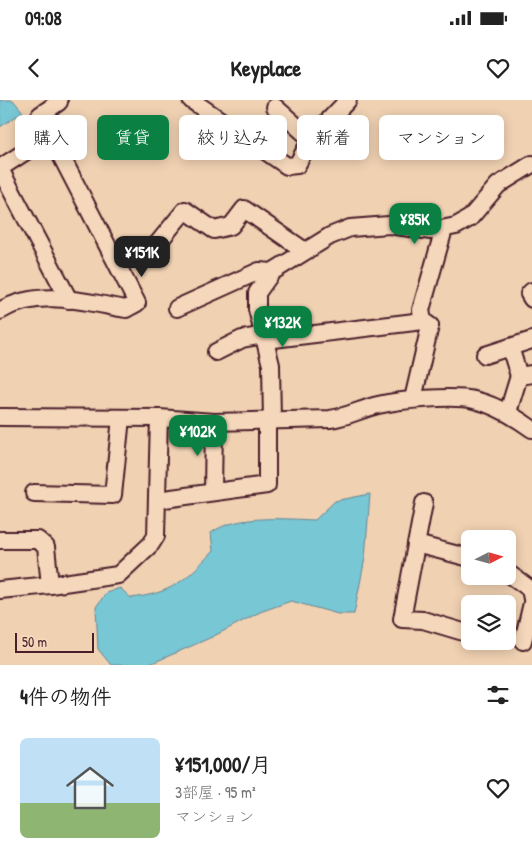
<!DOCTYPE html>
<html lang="ja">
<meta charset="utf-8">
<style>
body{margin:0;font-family:"Patrick Hand","Klee One",sans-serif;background:#f2f2f2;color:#222;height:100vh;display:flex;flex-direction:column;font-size:19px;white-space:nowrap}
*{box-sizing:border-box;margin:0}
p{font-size:16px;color:#767676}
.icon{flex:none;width:28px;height:28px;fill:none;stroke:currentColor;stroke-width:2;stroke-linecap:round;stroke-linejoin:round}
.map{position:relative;height:565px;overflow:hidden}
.sheet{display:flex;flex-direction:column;background:#fff;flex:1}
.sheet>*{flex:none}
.hud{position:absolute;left:15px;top:15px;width:502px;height:45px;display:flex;gap:10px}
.needle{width:32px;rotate:84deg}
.buttons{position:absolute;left:461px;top:430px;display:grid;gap:10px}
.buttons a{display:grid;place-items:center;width:55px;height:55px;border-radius:8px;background:#fff;box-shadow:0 2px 12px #0003;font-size:25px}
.scale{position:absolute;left:15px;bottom:12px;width:79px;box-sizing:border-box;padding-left:5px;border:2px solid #4a1f2b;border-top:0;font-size:14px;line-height:18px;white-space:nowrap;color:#4a1f2b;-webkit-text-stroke:4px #f5d8bb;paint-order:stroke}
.price{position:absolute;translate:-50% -42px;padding:0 11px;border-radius:10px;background:#0b8043;color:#fff;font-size:16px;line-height:32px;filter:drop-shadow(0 1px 2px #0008)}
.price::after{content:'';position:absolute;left:50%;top:30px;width:15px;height:11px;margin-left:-8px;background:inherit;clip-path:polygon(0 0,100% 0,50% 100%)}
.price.current{background:#222;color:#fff}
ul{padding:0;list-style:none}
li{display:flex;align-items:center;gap:15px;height:125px;padding:0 20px}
li span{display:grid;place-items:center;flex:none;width:140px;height:100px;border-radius:8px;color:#555}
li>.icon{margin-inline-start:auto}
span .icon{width:60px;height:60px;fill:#fffc;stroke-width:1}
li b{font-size:21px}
h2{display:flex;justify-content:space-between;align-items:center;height:60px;padding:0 20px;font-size:21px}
.chip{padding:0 18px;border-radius:8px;background:#fff;box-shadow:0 2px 12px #0003;font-size:18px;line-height:45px}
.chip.current{background:#0b8043;color:#fff}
.status{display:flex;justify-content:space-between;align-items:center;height:35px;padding:0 25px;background:#fff;direction:ltr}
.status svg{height:14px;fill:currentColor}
header{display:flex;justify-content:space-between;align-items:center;height:65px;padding:0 20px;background:#fff;font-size:22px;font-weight:800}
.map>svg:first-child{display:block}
</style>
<div class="status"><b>09:08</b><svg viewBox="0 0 49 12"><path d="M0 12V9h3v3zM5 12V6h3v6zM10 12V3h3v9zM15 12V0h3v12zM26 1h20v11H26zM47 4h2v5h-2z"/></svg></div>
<header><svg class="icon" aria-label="back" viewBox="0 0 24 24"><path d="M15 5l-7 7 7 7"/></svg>Keyplace<svg class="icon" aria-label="heart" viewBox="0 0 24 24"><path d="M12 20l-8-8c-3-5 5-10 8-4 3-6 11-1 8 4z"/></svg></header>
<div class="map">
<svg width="532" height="565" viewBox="0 0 532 565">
<rect width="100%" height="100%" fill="#f0d1b2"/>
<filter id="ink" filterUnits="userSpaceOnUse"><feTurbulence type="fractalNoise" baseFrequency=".02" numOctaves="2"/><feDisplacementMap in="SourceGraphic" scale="10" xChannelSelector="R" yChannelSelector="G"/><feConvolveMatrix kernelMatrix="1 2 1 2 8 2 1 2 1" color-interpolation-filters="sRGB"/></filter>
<g filter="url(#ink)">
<!-- water -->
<g fill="#78c7d5" stroke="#668491">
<path d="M0 0H13L23 12 0 27Z"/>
<path d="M370 394 365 458 354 514H338L291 501 260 512 212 537 148 565H111L98 549 96 507 106 493 120 488 131 498C172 493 185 481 213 451L211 433C236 414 285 419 315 420L335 401Z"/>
</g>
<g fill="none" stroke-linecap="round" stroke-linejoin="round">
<!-- minor casing -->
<g stroke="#4a1f2b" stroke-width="20">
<g id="minor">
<path d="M191 0 287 66 297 65 311 39"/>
<path d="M275 7 311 39 348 0"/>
<path d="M0 68 51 35"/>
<path d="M0 69 69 200"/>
<path d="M153 149 185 110 214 130 231 126 244 109 305 151"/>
<path d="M532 191 529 194 532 199"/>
<path d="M177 208 259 171 272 172"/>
<path d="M0 211C39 188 84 202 126 209L137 203 40 15 59 2"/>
<path d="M265 240 423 221"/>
<path d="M510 247 519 276"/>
<path d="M216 252 242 239 264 235"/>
<path d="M485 255 532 240"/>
<path d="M413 299 430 226 423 221 421 210 444 129"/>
<path d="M508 312 519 276 532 274"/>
<path d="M0 317 159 318 214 322 330 319C347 317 361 309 378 305 398 300 454 295 474 300 496 305 514 316 532 329"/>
<path d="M272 320 271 265 257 209V193L272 172 330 136 350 128 389 125 431 131 456 126 470 118 498 85 532 64"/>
<path d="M213 392 214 322"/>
<path d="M34 393 113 395 121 318"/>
<path d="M157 400 267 385V320"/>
<path d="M424 403 402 519 423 520 470 534"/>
<path d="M0 440H38L46 447 50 485"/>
<path d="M416 444 470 458"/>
<path d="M508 473 530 489 532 499"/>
<path d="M0 490 50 485 118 475 151 444 156 436 159 318"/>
<path d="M523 541 532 503"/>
</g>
</g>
<!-- minor -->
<use href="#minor" stroke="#f5d8bb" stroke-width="16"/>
</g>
</g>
</svg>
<div class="buttons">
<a><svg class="needle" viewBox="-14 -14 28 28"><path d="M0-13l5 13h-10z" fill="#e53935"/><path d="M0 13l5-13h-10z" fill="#767676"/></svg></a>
<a><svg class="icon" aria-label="layers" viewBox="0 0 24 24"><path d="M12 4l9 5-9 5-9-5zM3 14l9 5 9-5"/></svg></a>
</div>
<div class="scale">50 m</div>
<b class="price" style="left:415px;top:145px">¥85K</b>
<b class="price current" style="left:142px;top:178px">¥151K</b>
<b class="price" style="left:283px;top:248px">¥132K</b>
<b class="price" style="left:198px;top:357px">¥102K</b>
<div class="hud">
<a class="chip">購入</a>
<a class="chip current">賃貸</a>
<a class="chip">絞り込み</a>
<a class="chip">新着</a>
<a class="chip">マンション</a>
</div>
</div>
<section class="sheet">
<h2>4件の物件<svg class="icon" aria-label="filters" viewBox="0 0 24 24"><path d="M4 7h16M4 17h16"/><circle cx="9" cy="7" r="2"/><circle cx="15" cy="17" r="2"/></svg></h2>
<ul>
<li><span style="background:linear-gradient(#bfe0f5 65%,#8fb573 0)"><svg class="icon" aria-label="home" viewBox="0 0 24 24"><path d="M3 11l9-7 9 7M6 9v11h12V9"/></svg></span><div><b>¥151,000/月</b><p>3部屋 · 95 m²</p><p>マンション</p></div><svg class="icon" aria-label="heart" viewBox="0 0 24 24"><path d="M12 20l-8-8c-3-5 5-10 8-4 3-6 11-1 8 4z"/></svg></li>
</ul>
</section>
